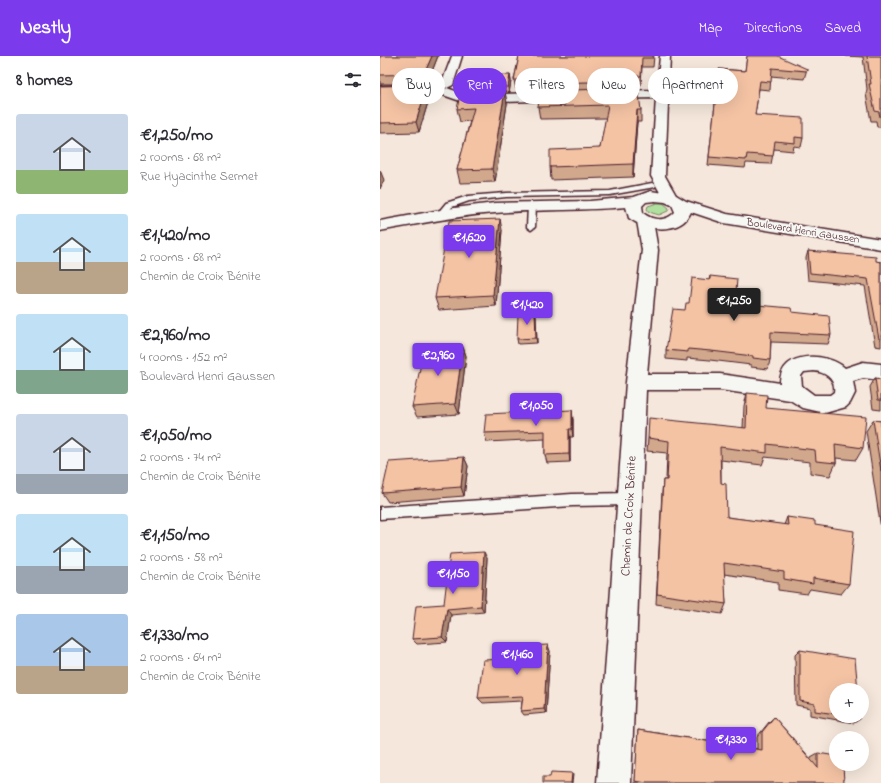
<!DOCTYPE html>
<meta charset="utf-8">
<style>
body{margin:0;font-family:"Indie Flower",sans-serif;background:#f2f2f3;color:#2b2b33;height:100vh;display:flex;flex-direction:column;font-size:15px;white-space:nowrap}
*{box-sizing:border-box;margin:0}
p{font-size:13px;color:#7c7c81}
.icon{flex:none;width:22px;height:22px;fill:none;stroke:currentColor;stroke-width:2;stroke-linecap:round;stroke-linejoin:round}
.map{position:relative;flex:1;overflow:hidden}
.drawer{display:flex;flex-direction:column;background:#fff;width:380px}
.drawer>*{flex:none}
.banner{position:absolute;left:12px;top:12px;width:380px;height:36px;display:flex;gap:8px}
.controls{position:absolute;left:449px;top:627px;display:grid;gap:8px}
.controls a{display:grid;place-items:center;width:40px;height:40px;border-radius:50%;background:#fff;box-shadow:0 4px 16px #0002;font-size:20px}
.price{position:absolute;translate:-50% -34px;padding:0 9px;border-radius:4px;background:#7c3aed;color:#fff;font-size:13px;line-height:26px;filter:drop-shadow(0 1px 2px #0008)}
.price::after{content:'';position:absolute;left:50%;top:24px;width:12px;height:9px;margin-left:-6px;background:inherit;clip-path:polygon(0 0,100% 0,50% 100%)}
.price.selected{background:#222;color:#fff}
ul{padding:0;list-style:none}
li{display:flex;align-items:center;gap:12px;height:100px;padding:0 16px}
li span{display:grid;place-items:center;flex:none;width:112px;height:80px;border-radius:4px;color:#555}
li>.icon{margin-inline-start:auto}
span .icon{width:48px;height:48px;fill:#fffc;stroke-width:1}
li b{font-size:17px}
h2{display:flex;justify-content:space-between;align-items:center;height:48px;padding:0 16px;font-size:17px}
.pill{padding:0 14px;border-radius:18px;background:#fff;box-shadow:0 4px 16px #0002;font-size:14px;line-height:36px}
.pill.selected{background:#7c3aed;color:#fff}
header{display:flex;align-items:center;gap:24px;box-sizing:border-box;height:56px;padding:0 20px;background:#7c3aed;color:#fff}
header strong{font-size:19px}
nav{display:flex;gap:22px;margin-inline-start:auto;font-size:14px}
main{display:flex;flex:1;min-height:0}
.map>svg:first-child{display:block}
</style>
<header>
<strong>Nestly</strong>
<nav><a>Map</a><a>Directions</a><a>Saved</a></nav>
</header>
<main>
<section class="drawer">
<h2>8 homes<svg class="icon" aria-label="filters" viewBox="0 0 24 24"><path d="M4 7h16M4 17h16"/><circle cx="9" cy="7" r="2"/><circle cx="15" cy="17" r="2"/></svg></h2>
<ul>
<li><span style="background:linear-gradient(#c9d6e8 70%,#8fb573 0)"><svg class="icon" aria-label="home" viewBox="0 0 24 24"><path d="M3 11l9-7 9 7M6 9v11h12V9"/></svg></span><div><b>€1,250/mo</b><p>2 rooms · 68 m²</p><p>Rue Hyacinthe Sermet</p></div></li>
<li><span style="background:linear-gradient(#bfe0f5 60%,#b9a48a 0)"><svg class="icon" aria-label="home" viewBox="0 0 24 24"><path d="M3 11l9-7 9 7M6 9v11h12V9"/></svg></span><div><b>€1,420/mo</b><p>2 rooms · 68 m²</p><p>Chemin de Croix Bénite</p></div></li>
<li><span style="background:linear-gradient(#bfe0f5 70%,#7fa58c 0)"><svg class="icon" aria-label="home" viewBox="0 0 24 24"><path d="M3 11l9-7 9 7M6 9v11h12V9"/></svg></span><div><b>€2,960/mo</b><p>4 rooms · 152 m²</p><p>Boulevard Henri Gaussen</p></div></li>
<li><span style="background:linear-gradient(#c9d6e8 75%,#9aa5b1 0)"><svg class="icon" aria-label="home" viewBox="0 0 24 24"><path d="M3 11l9-7 9 7M6 9v11h12V9"/></svg></span><div><b>€1,050/mo</b><p>2 rooms · 74 m²</p><p>Chemin de Croix Bénite</p></div></li>
<li><span style="background:linear-gradient(#bfe0f5 65%,#9aa5b1 0)"><svg class="icon" aria-label="home" viewBox="0 0 24 24"><path d="M3 11l9-7 9 7M6 9v11h12V9"/></svg></span><div><b>€1,150/mo</b><p>2 rooms · 58 m²</p><p>Chemin de Croix Bénite</p></div></li>
<li><span style="background:linear-gradient(#a9c7e8 65%,#b9a48a 0)"><svg class="icon" aria-label="home" viewBox="0 0 24 24"><path d="M3 11l9-7 9 7M6 9v11h12V9"/></svg></span><div><b>€1,330/mo</b><p>2 rooms · 64 m²</p><p>Chemin de Croix Bénite</p></div></li>
</ul>
</section>
<div class="map">
<svg width="501" height="727" viewBox="0 0 501 727">
<rect width="100%" height="100%" fill="#f5e7db"/>
<filter id="ink" filterUnits="userSpaceOnUse"><feTurbulence type="fractalNoise" baseFrequency=".025" numOctaves="2"/><feDisplacementMap in="SourceGraphic" scale="8" xChannelSelector="R" yChannelSelector="G"/><feConvolveMatrix kernelMatrix="1 2 1 2 8 2 1 2 1" color-interpolation-filters="sRGB"/></filter>
<g filter="url(#ink)">
<!-- green -->
<path fill="#b0e09f" stroke="#7d8065" d="M277 147H283L289 152 288 155 279 159 269 156 267 153 268 150Z"/>
<g fill="none" stroke-linecap="round" stroke-linejoin="round">
<!-- service casing -->
<g stroke="#4a1f2b" stroke-width="3">
<g id="service">
<path d="M272 127 276 129 275 131 230 139 126 141 89 145 72 151 64 160 61 161 57 158 66 147 88 140 126 137 230 135Z"/>
<path d="M152 147 156 150 155 171 151 174 147 171 148 150Z"/>
<path d="M250 437 255 439 257 443 255 447 250 449 192 450 0 463V451L192 438Z"/>
</g>
</g>
<!-- minor casing -->
<g stroke="#4a1f2b" stroke-width="3">
<g id="minor">
<path d="M72 0H82L73 29 67 32 87 39 189 36 195 40 189 44 86 47 63 39 61 36 67 32 61 29Z"/>
<path d="M280 0H290L285 120 297 141 294 144H284L271 120 276 42 230 43 224 39 230 35 277 34Z"/>
<path d="M54 29 60 33 58 36 0 38V30Z"/>
<path d="M265 160 271 162 273 165 278 194 267 318H340L400 327C400 294 447 296 465 312L483 306 501 308V324L483 322 473 325 475 337 470 347 466 351 445 357 423 352 410 344 340 334H266L251 727H217L246 326 262 194 257 165 259 162ZM434 315C445 316 456 323 454 336L450 339H434L422 330 421 320 424 316Z"/>
</g>
</g>
<!-- tertiary casing -->
<g stroke="#4a1f2b" stroke-width="3">
<path id="tertiary" d="M271 135 296 139 306 145 347 158 501 183V193L344 167 311 156C301 179 266 175 249 162L246 151C203 155 159 153 115 157 76 160 38 168 0 175V165L66 153 115 147 210 145 254 141ZM275 145 285 146 292 149 295 156C286 166 273 165 263 157L262 150 266 146Z"/>
</g>
<!-- service -->
<use href="#service" fill="#f6f6f2" fill-rule="evenodd"/>
<!-- minor -->
<use href="#minor" fill="#f6f6f2" fill-rule="evenodd"/>
<!-- tertiary -->
<use href="#tertiary" fill="#f6f6f2" fill-rule="evenodd"/>
</g>
<!-- wall -->
<g fill="#d2a88d" stroke="#4a1f2b">
<path d="M0 0H58L47 28H0Z"/>
<path d="M139 0H274L273 11H262L261 29 256 30V32L261 54V66H257L253 121 171 124 170 111 220 92 226 62 160 63 158 51 162 35V33H136L134 24Z"/>
<path d="M367 0 427 13 424 23 391 20 390 34 379 33 375 59 423 82 421 91 414 90 413 95 394 93 391 108 366 107 365 112 328 109 339 13 365 15Z"/>
<path d="M466 0H501V71H497L496 65H491L486 38 487 33 483 1Z"/>
<path d="M130 19 131 25 129 37H125L127 48 115 126 80 127 77 114 90 65 80 66 77 53 86 34 85 31Z"/>
<path d="M40 29 41 34H46L49 43 39 76 0 77V30Z"/>
<path d="M122 174 116 250 59 254 55 242Z"/>
<path d="M428 195 501 206V291L495 290 485 230 428 224 426 202Z"/>
<path d="M330 220 355 247 412 256 451 279 448 288 391 286 390 304 388 313 371 311V309L330 304 307 302V305L286 303V294L309 247 329 224Z"/>
<path d="M155 256 156 261 157 287 138 288 137 283Z"/>
<path d="M83 291 86 300 79 358 37 361 32 351Z"/>
<path d="M495 322 501 323V354L493 353 490 331Z"/>
<path d="M367 337 386 352 483 392 476 404 456 402V407L450 420 430 417V406L385 401 382 409 341 404V427L347 461 404 469 407 461 435 469 469 528 461 538 430 533 427 538 398 534V526L344 518 346 548 342 558 276 548 282 436 283 424H286L287 397 267 395 268 382 363 372 364 350Z"/>
<path d="M193 363V381H190V406L167 407 165 399V383L107 386 104 377Z"/>
<path d="M493 364 501 365V473L486 375Z"/>
<path d="M84 401 88 410 84 440 8 446 2 437Z"/>
<path d="M107 502 104 556 71 559 67 586 37 588 32 583 64 548Z"/>
<path d="M420 594 456 634V660H480V663L474 667 430 659V652L416 649 415 599Z"/>
<path d="M170 595 166 657 144 659 141 655 142 645 103 647 98 642 127 603Z"/>
<path d="M394 661 431 703V701L438 697 464 727H255L258 674 377 693V681L389 666Z"/>
</g>
<!-- shaded-wall -->
<g fill="#ab8873" stroke="#4a1f2b">
<path d="M52 0H58L47 28 44 18Z"/>
<path d="M130 19 131 25 129 37 128 31Z"/>
<path d="M40 29 43 38 38 34Z"/>
<path d="M46 34 49 43 39 76 36 66Z"/>
<path d="M125 35 127 48 115 126 112 113Z"/>
<path d="M257 54V66L253 121V108Z"/>
<path d="M0 114 4 124 0 133Z"/>
<path d="M120 163 122 174 116 250 113 239Z"/>
<path d="M155 256 156 261 157 287 156 282Z"/>
<path d="M83 291 86 300 79 358 75 348Z"/>
<path d="M192 354 193 363V381L192 373Z"/>
<path d="M189 373 190 381V406L189 398Z"/>
<path d="M84 401 88 410 84 440 81 431Z"/>
<path d="M104 496 107 502 104 556 101 550Z"/>
<path d="M67 553 71 559 67 586 62 581Z"/>
<path d="M168 589 170 595 166 657 164 653Z"/>
<path d="M192 717 193 719 192 727H191Z"/>
</g>
<!-- building -->
<g fill="#f4c3a4" stroke="#4a1f2b">
<path d="M0 0H52L44 18 0 19Z"/>
<path d="M139 0H273V2H262L261 20H256L257 25 161 27V24H134Z"/>
<path d="M367 0H398L427 13 426 15 392 12 391 26 380 25 375 59 423 62V82L415 81V87L395 85 393 100 367 98 366 104 329 101 339 13 365 15Z"/>
<path d="M487 0H501V61H500L499 56 495 55 489 28H491Z"/>
<path d="M130 19 128 31H85L87 20Z"/>
<path d="M40 29 38 34H46L36 66 0 67V30Z"/>
<path d="M258 32 261 54H257L253 108 170 111V94L220 92 228 49 158 51 160 35Z"/>
<path d="M81 34 125 35 112 113 77 114 94 52 77 53Z"/>
<path d="M120 163 113 239 55 242 69 165Z"/>
<path d="M428 195 496 201V205L501 206V283H499L488 223 430 217Z"/>
<path d="M330 220 357 223 355 247 411 252 412 256 449 260 451 279 391 276 390 304 373 302V300L331 295 308 293V296L286 294 293 253 305 254 306 247H309L312 222 330 224Z"/>
<path d="M155 256 156 282 137 283 138 258Z"/>
<path d="M83 291 75 348 32 351 44 293Z"/>
<path d="M495 322 501 323V344H498Z"/>
<path d="M367 337 387 339 386 352 486 361 483 392 455 388 456 407 436 405 435 394 387 388V397L340 391 341 427 346 428 347 461 408 469 407 461 435 465V469L474 475 469 528 433 522V528L404 523V516L344 507 346 548 277 538 283 424H287L289 385 268 382 269 362 366 372Z"/>
<path d="M192 354V373H189V398L165 399V375L104 377 106 358Z"/>
<path d="M493 364 501 365V415Z"/>
<path d="M84 401 81 431 2 437 9 406Z"/>
<path d="M104 496 101 550 67 553 62 581 32 583 36 550 64 548 70 498Z"/>
<path d="M168 589 164 653 141 655 143 640 98 642 103 604 127 603 128 591Z"/>
<path d="M420 594 475 603 478 634H456V658L435 655V648L420 645Z"/>
<path d="M466 660H480V663Z"/>
<path d="M394 661 438 712V697L456 700V708H463L464 727H267L255 725 258 674 382 694V676Z"/>
<path d="M171 716 192 717 191 727H163V721H170Z"/>
</g>
</g>
<g text-anchor="middle" dominant-baseline="central" stroke-width="3.5" stroke-linejoin="round" paint-order="stroke">
<!-- far-street labels -->
<g font-size="11" fill="#4a1f2b" stroke="#f6f6f2">
<text transform="translate(423 175) rotate(9)">Boulevard Henri Gaussen</text>
</g>
<!-- street labels -->
<g font-size="13" fill="#4a1f2b" stroke="#f6f6f2">
<text transform="translate(249 460) rotate(-87)">Chemin de Croix Bénite</text>
</g>
</g>
</svg>
<div class="controls">
<a>+</a>
<a>−</a>
</div>
<b class="price" style="left:89px;top:203px">€1,620</b>
<b class="price selected" style="left:354px;top:266px">€1,250</b>
<b class="price" style="left:147px;top:270px">€1,420</b>
<b class="price" style="left:58px;top:321px">€2,960</b>
<b class="price" style="left:156px;top:371px">€1,050</b>
<b class="price" style="left:73px;top:539px">€1,150</b>
<b class="price" style="left:137px;top:620px">€1,460</b>
<b class="price" style="left:351px;top:705px">€1,330</b>
<div class="banner">
<a class="pill">Buy</a>
<a class="pill selected">Rent</a>
<a class="pill">Filters</a>
<a class="pill">New</a>
<a class="pill">Apartment</a>
</div>
</div>
</main>
